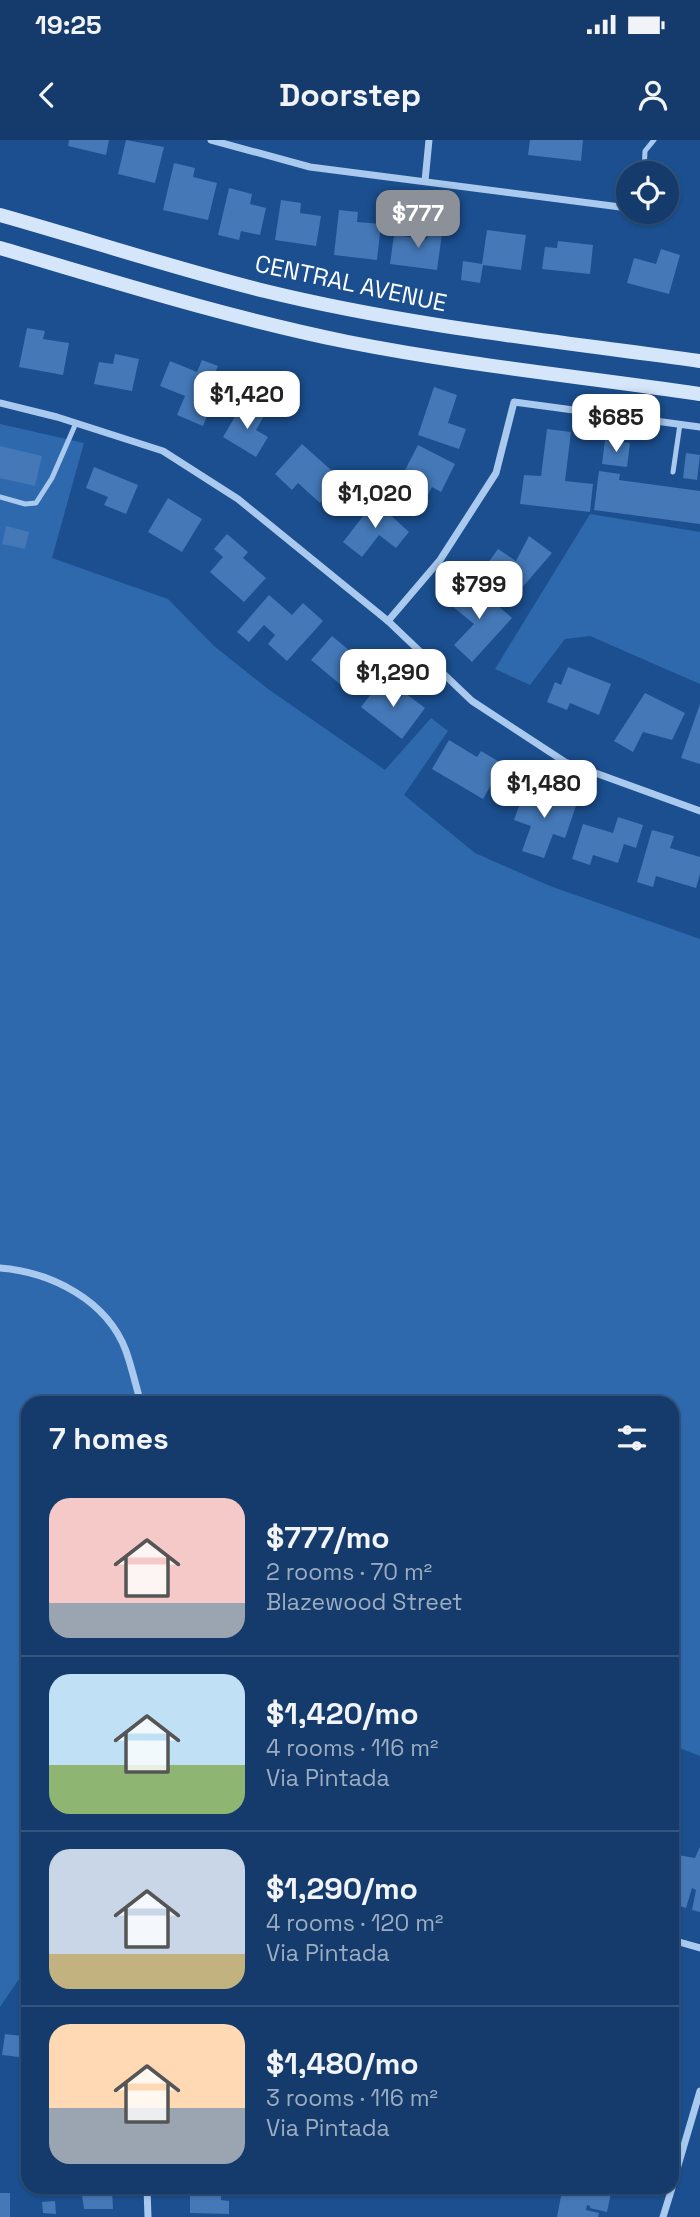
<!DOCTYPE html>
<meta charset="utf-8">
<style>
body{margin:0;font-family:"Space Grotesk",sans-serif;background:#214673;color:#f1f3f6;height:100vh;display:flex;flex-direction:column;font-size:26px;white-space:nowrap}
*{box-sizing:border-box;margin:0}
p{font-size:23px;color:#9dadc1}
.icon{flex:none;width:38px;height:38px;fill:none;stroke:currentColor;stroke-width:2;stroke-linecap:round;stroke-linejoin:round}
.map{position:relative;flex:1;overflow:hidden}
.drawer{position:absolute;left:21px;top:1256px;width:658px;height:798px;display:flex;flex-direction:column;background:#143b6b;border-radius:21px;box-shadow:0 2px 5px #0004,0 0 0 2px #33557e}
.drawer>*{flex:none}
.fabs{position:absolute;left:616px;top:21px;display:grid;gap:14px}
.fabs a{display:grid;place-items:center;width:63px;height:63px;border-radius:50%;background:#143b6b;box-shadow:0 2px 5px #0004,0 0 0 2px #33557e;font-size:35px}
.price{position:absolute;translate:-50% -60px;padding:0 16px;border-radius:14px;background:#fff;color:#222;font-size:23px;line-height:46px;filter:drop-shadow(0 2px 4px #0008)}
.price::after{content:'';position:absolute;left:50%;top:42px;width:21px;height:16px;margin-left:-10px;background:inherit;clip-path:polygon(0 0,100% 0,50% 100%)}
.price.on{background:#8c9099;color:#fff}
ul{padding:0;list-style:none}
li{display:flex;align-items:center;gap:21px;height:175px;padding:0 28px}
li+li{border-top:2px solid #33557e}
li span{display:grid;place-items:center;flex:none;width:196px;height:140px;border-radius:21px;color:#555}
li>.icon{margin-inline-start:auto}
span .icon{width:84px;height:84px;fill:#fffc;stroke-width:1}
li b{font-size:30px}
h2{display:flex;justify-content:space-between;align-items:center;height:84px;padding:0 28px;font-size:30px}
.status{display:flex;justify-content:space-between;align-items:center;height:49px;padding:0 35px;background:#143b6b;direction:ltr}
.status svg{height:19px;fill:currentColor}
header{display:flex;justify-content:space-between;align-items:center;height:91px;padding:0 28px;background:#143b6b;font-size:32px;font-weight:600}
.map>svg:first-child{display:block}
</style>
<div class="status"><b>19:25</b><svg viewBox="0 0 49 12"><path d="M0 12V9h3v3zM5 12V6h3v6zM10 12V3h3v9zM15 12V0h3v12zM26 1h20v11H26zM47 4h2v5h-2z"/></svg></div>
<header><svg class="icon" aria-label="back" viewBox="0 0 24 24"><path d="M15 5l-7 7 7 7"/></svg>Doorstep<svg class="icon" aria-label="person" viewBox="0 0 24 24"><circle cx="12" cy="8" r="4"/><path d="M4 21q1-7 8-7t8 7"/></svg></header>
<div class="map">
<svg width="700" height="2077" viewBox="0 0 700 2077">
<rect width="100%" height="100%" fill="#1b4f8f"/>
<!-- green -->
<g fill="#2e69ad">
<path d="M0 284 84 303 52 418 168 459 214 506 268 549 385 630 431 578 448 591 404 655 475 713 550 746 700 799V1616L672 1605V1264H28V1826L0 1867Z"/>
<path d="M590 374 700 392V544L590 496 565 499 530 545 495 529Z"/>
</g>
<!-- building -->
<g fill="#4478b7">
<path d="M69 0H109L106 15 68 6Z"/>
<path d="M126 0 164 7 155 43 118 34Z"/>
<path d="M530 0H583L581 21 528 15Z"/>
<path d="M174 23 195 28 193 37 217 43 208 80 163 70Z"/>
<path d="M229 48 252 54 250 64 266 68 260 95 241 91 239 100 218 95Z"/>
<path d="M281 60 301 63 300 73 321 76 316 106 275 100Z"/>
<path d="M339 70 358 72 357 82 381 84 377 120 334 115Z"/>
<path d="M429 84 443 86 437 130 390 124 394 95 427 99Z"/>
<path d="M487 90 526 95 521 130 483 125 480 143 461 140 463 121 482 124Z"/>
<path d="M558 101 593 105 590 134 542 129 545 107 557 108Z"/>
<path d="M661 109 680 115 669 154 627 143 634 118 656 124Z"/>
<path d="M27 188 45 191 43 199 69 203 63 235 19 227Z"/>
<path d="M115 214 139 219 132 251 94 244 99 222 113 224Z"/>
<path d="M202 220 218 226 210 245 218 248 203 286 177 275 185 256 160 246 170 221 197 232Z"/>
<path d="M434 247 457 255 448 283 466 289 459 309 418 295Z"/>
<path d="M243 263 264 276 256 290 268 297 256 317 223 297Z"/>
<path d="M547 289 571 292 565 341 593 344 590 372 520 364 524 335 541 336Z"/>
<path d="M605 300 630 303 627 327 602 324Z"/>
<path d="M302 304 341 339 320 363 298 343 292 350 275 334Z"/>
<path d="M418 305 455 324 441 352 432 347 419 372 391 357Z"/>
<path d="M0 306 42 316 35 346 0 338Z"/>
<path d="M686 313 700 315 697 340 683 338Z"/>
<path d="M94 327 138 345 126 374 104 365 108 357 86 348Z"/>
<path d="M599 331 620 334 619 340 700 351V384L594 370Z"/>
<path d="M168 358 202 379 182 412 148 392Z"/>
<path d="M375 361 409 392 396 408 379 395 362 417 343 402Z"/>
<path d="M6 386 29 392 25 409 2 404Z"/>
<path d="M227 394 248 412 243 418 266 438 244 462 210 432 223 417 214 409Z"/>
<path d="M529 396 552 413 520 450 485 427 498 409 516 421Z"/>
<path d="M471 442 512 478 472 522 454 505 474 484 452 466Z"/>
<path d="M269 455 292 475 303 463 323 481 287 521 268 504 275 495 264 485 249 502 237 492Z"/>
<path d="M332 496 350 511 341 521 346 526 360 509 376 523 361 539 358 536 347 550 311 520Z"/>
<path d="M568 527 611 544 599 575 570 563 567 570 547 562 555 542 561 545Z"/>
<path d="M381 541 401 557 405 553 425 568 402 599 361 567Z"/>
<path d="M645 553 685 573 672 600 643 592 633 612 614 601Z"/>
<path d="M700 564V624L681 618Z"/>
<path d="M449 600 477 617 481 611 503 624 483 659 432 629Z"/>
<path d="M525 649 554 660 557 653 578 660 565 698 553 694 544 718 522 711 531 686 514 680Z"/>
<path d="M618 677 643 685 636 708 624 704 618 723 593 715 590 725 572 719 583 684 613 693Z"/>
<path d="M652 690 674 696 670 708 700 717V734L696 748 656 736 653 747 637 742Z"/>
<path d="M700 1707V1772L692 1770 696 1750 692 1748 686 1768 672 1764V1714L695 1718Z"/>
<path d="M28 1860V1918L2 1915 5 1894 23 1896 26 1878 21 1877Z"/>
<path d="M81 2048H108V2051L112 2050 113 2069H84Z"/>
<path d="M190 2048H221V2060L229 2061V2074L190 2073Z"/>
<path d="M570 2048H612L607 2072 590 2068V2066L587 2065 586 2070 599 2073 598 2077H557L562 2051 569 2053Z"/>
<rect x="0" y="2053" width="10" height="24"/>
<path d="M55 2061 56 2074 43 2073 42 2062Z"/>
</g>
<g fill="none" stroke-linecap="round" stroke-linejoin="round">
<!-- service -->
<g stroke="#a9c9ee" stroke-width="5">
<path d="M644 33 645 11 654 0"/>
<path d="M673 332 680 284"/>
<path d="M0 357 25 364 36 363 52 338 76 283"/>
</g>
<!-- minor -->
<g stroke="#a9c9ee" stroke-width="7">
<path d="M211 0 310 27 628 68"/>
<path d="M425 41 429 0"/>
<path d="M0 263 57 277 163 311 238 359 388 481 472 561 565 622 700 671"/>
<path d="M388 481 440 420 496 333 514 262 700 287"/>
<path d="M0 1128C51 1132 107 1160 126 1211 132 1228 136 1246 141 1264"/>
<path d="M672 1800 700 1808"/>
<path d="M672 2046 700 1951"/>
<path d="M147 2048 148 2077"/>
<path d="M663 2077 672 2048"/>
</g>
<!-- secondary -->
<g stroke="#d6e6fa" stroke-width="14">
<path d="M0 75C89 100 176 129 265 151 408 186 555 201 700 221"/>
<path d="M0 108C115 142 230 178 348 202 465 225 583 237 700 254"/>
</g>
</g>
<g text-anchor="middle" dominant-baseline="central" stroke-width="6" stroke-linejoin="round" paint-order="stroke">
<!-- street labels -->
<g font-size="24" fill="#fff" stroke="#1b4f8f">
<text transform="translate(351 143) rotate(12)">CENTRAL AVENUE</text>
</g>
</g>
</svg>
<div class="fabs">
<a><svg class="icon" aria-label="locate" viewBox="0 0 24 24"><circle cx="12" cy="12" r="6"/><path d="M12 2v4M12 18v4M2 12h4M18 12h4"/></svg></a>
</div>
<b class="price on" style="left:418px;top:110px">$777</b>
<b class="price" style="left:247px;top:291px">$1,420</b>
<b class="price" style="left:616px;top:314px">$685</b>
<b class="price" style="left:375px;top:390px">$1,020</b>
<b class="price" style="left:479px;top:481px">$799</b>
<b class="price" style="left:393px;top:569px">$1,290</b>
<b class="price" style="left:544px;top:680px">$1,480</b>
<section class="drawer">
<h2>7 homes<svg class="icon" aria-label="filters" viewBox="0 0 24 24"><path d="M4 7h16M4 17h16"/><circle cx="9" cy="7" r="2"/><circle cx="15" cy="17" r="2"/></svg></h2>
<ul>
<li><span style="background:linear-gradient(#f6c9c9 75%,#9aa5b1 0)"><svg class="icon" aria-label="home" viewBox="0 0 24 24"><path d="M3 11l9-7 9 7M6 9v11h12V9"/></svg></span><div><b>$777/mo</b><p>2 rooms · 70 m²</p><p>Blazewood Street</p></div></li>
<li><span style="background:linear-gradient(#bfe0f5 65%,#8fb573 0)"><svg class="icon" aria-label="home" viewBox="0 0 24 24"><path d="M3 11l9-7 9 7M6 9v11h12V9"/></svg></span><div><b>$1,420/mo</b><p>4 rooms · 116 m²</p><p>Via Pintada</p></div></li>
<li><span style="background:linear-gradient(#c9d6e8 75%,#c2b280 0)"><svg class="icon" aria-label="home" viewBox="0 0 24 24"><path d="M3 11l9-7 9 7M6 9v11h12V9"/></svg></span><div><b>$1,290/mo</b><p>4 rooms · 120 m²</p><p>Via Pintada</p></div></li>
<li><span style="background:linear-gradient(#ffd9b3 60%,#9aa5b1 0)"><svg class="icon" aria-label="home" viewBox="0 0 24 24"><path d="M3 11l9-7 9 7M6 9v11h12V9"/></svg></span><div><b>$1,480/mo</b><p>3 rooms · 116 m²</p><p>Via Pintada</p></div></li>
</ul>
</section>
</div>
